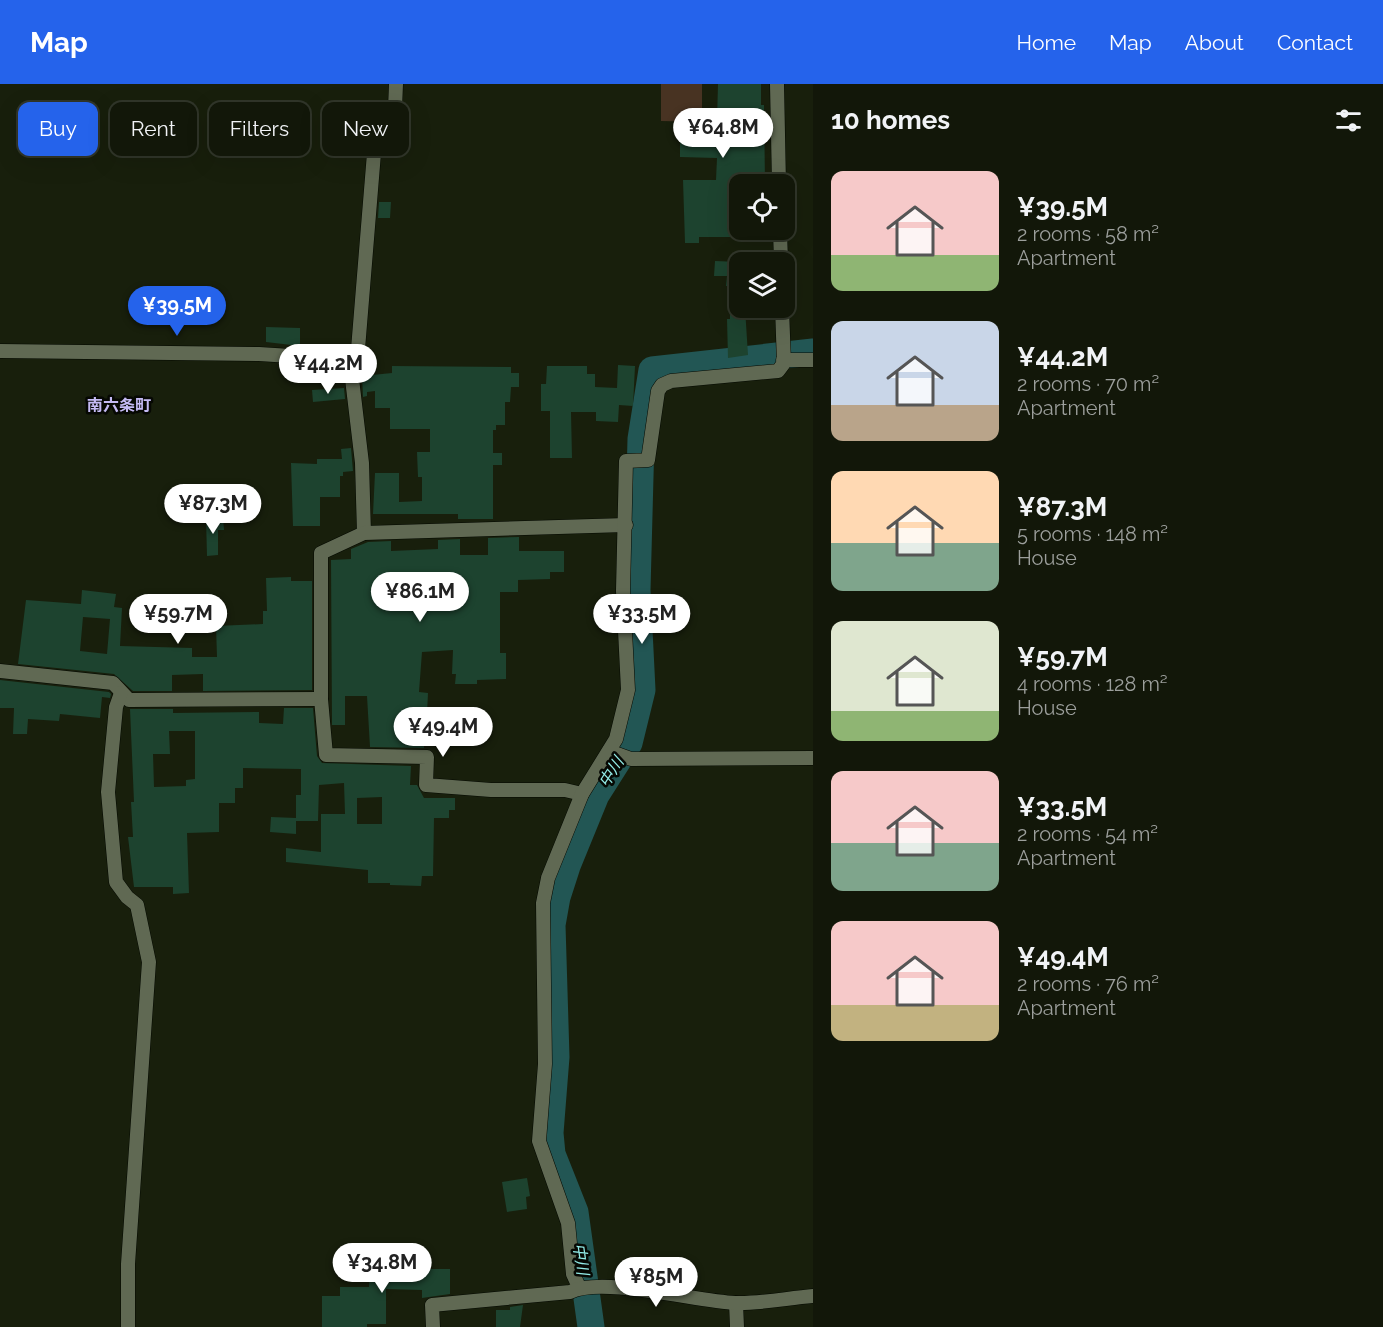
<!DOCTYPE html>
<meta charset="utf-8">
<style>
body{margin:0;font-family:Raleway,"Noto Sans JP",sans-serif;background:#1b2012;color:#f1f3f6;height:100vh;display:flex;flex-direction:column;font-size:22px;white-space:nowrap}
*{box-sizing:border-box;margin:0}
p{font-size:20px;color:#9c9f9c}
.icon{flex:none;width:33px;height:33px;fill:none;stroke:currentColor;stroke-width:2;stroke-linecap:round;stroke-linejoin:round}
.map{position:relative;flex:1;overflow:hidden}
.sheet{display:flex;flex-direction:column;background:#121709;width:570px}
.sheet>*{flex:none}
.top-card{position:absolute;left:18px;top:18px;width:570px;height:54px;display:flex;gap:12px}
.tools{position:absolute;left:729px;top:90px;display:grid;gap:12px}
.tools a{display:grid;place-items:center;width:66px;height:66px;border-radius:12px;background:#121709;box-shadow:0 6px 24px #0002,0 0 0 2px #31362a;font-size:30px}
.price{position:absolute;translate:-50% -51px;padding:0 14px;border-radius:21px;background:#fff;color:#222;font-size:20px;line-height:39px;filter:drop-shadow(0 2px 3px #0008)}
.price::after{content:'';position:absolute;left:50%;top:36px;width:18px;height:14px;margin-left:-9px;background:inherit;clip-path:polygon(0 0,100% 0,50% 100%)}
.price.selected{background:#2563eb;color:#fff}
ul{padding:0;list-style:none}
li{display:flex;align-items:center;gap:18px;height:150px;padding:0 18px}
li span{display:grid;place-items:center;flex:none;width:168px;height:120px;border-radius:12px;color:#555}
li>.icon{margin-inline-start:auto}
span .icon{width:72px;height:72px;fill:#fffc;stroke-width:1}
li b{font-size:26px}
h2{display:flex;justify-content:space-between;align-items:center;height:72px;padding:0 18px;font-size:26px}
.pill{padding:0 21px;border-radius:12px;background:#121709;box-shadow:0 6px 24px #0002,0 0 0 2px #31362a;font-size:21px;line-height:54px}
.pill.selected{background:#2563eb;color:#fff}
header{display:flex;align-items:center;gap:36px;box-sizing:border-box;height:84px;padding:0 30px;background:#2563eb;color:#fff}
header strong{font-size:28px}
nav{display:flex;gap:33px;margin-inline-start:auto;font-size:21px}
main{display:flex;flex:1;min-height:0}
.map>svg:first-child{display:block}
</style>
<header>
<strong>Map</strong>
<nav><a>Home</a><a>Map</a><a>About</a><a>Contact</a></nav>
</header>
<main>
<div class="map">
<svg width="813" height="1243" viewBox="0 0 813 1243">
<rect width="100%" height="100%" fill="#181f0c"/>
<!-- green -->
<path fill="#483322" d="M661 0H702V38L661 37Z"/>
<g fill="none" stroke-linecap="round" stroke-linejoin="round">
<!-- river -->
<path stroke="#225654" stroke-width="27" d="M591 1243 575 1128 552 1070 550 1049 556 973 552 841 557 813 567 782 596 711 629 659 642 606 637 506 641 355 652 286 813 268"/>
</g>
<!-- building -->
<g fill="#1d432f" fill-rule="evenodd">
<path d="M718 0H761V21H764L765 100H736V123H731L730 153H699V159H685L683 96H716L717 74 680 73V36H717Z"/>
<path d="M379 118H391L390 134H378Z"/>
<path d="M715 177 740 178V202H726L727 192H714Z"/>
<path d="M730 224H745L748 271 728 274 727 235H730Z"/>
<path d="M266 243 300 244V262L266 258Z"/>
<path d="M618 281 635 282 633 322 619 321 618 338 596 337V328H571L572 374H550V327H541V300H546L547 282H587V290H595V303L617 304Z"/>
<path d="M392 282 511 283V289H519V303H511L510 318H505V341H496V346H493V369H502V381H493V435H458V430H373L375 389H399V418L422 417V393H418L417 368H430V345H390V324H375V307L367 308V312L363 313 362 292 392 289Z"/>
<path d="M344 304 345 315 313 318 312 306Z"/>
<path d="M351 364 353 387 343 388V392H340V413H320V442H293L291 379 317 380V375H342L341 365Z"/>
<path d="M223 433 224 446H218V471L207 472 206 434Z"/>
<path d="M519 453V467H564V488H550V495L518 496V508H500V569H506V595L477 596V600H455L456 590H452L453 566 422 568 419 608 428 609 427 630 409 629V656H424V664L370 663 367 612H345V641H332L331 476 351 475V465L368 458 391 457V467L438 465V456L460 455V471H488V454Z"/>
<path d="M291 493V497H312V606L203 607V590L172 591V607H133L114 590 18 580 26 516 81 520 82 506 116 510 114 523 122 524 120 562 192 564V573H217L216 542 263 540V527H267L266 494ZM83 533 110 535 107 570 80 567Z"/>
<path d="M0 596 109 608 111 610 110 614 102 613 100 634 60 630 59 637 28 635 27 650H13L14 624H0Z"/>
<path d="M284 624H313L317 672 322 679 411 682 410 701H417L424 714H455V726H449V734H434L433 792H422L421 802 390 801V799H368V786L286 778V764L321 768V730H345L344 699 319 701 318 737H296V750L270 748 271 733 296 734V711H301V685L243 684V704H235V719H219V748L187 749 189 809 173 810V803H134L128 753H133L131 718H134L130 625H173V629L259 628V639L283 640ZM169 647H195V695L186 696V702L154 703 153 670H170ZM382 713V740H357V714Z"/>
<path d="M527 1094 530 1112 526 1113 527 1125 507 1128 502 1098Z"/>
<path d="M398 1169 414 1170 413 1185H450V1210L422 1214V1206L386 1205V1240H367V1243H322V1212H340V1203H369L370 1183 398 1185Z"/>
<path d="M523 1221 520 1243H496V1226H510V1223Z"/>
</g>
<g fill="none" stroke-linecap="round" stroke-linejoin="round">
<!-- street casing -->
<g stroke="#040900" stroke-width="15">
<g id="street">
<path d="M777 0 779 100"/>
<path d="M780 146 781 178"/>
<path d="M0 267 259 270 338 275 350 278"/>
<path d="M783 276H813"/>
<path d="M364 449 362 379 350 278 358 265 375 57 395 25 396 0"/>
<path d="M0 587 113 599 129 616 321 615"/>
<path d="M121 609 116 623 108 708 116 798 127 813 137 821 149 878 128 1180V1243"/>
<path d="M609 667 631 675 813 674"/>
<path d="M582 710 565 706H491L426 701 427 673 326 671 321 615V469L364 449 626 441"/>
<path d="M579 1203 573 1190 568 1139 539 1057 545 980 543 819 548 794 582 710 616 655 628 606 623 507 626 377 648 376 658 307 662 301 671 297 778 287 784 279 782 224"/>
<path d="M736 1219 737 1243"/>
<path d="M433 1243 432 1221 570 1208C601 1192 696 1217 735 1219 760 1220 788 1214 813 1212"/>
</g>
</g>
<!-- street -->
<use href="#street" stroke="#606953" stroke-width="14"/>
</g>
<g text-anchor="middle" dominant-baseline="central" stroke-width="5" stroke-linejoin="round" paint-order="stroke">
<!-- neighbourhood labels -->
<g font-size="16" font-weight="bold" fill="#c5bbf4" stroke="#060803">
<text x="119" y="321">南六条町</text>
</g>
<!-- water labels -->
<g font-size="16" font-style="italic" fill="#93ece8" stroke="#060803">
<text transform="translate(611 688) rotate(-57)">中川</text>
<text transform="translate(581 1175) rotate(82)">中川</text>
</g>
</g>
</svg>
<div class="tools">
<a><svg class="icon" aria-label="locate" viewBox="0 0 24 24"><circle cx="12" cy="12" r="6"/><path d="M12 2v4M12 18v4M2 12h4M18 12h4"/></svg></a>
<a><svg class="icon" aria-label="layers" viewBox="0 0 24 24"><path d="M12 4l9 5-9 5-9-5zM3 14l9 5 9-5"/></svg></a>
</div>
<b class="price" style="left:723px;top:75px">¥64.8M</b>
<b class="price selected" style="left:177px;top:253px">¥39.5M</b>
<b class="price" style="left:328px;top:311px">¥44.2M</b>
<b class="price" style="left:213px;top:451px">¥87.3M</b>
<b class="price" style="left:420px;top:539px">¥86.1M</b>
<b class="price" style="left:178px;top:561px">¥59.7M</b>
<b class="price" style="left:642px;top:561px">¥33.5M</b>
<b class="price" style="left:443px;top:674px">¥49.4M</b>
<b class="price" style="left:382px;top:1210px">¥34.8M</b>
<b class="price" style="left:656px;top:1224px">¥85M</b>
<div class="top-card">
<a class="pill selected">Buy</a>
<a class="pill">Rent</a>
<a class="pill">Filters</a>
<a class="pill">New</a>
</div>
</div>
<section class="sheet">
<h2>10 homes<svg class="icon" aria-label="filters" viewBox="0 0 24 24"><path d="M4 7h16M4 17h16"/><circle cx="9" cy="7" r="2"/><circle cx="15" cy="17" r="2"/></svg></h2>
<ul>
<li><span style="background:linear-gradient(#f6c9c9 70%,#8fb573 0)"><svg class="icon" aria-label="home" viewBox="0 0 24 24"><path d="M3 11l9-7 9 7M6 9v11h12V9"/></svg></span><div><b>¥39.5M</b><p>2 rooms · 58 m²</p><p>Apartment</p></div></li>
<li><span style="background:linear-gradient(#c9d6e8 70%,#b9a48a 0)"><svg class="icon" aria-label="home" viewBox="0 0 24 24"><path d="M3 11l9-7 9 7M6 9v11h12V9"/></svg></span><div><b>¥44.2M</b><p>2 rooms · 70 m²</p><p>Apartment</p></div></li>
<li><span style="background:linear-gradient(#ffd9b3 60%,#7fa58c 0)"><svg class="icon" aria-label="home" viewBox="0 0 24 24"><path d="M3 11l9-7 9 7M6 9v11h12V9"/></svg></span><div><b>¥87.3M</b><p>5 rooms · 148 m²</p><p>House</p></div></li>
<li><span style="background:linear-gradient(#dfe7d0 75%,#8fb573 0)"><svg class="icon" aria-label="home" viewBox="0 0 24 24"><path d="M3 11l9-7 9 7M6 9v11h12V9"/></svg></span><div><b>¥59.7M</b><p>4 rooms · 128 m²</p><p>House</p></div></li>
<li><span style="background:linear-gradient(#f6c9c9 60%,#7fa58c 0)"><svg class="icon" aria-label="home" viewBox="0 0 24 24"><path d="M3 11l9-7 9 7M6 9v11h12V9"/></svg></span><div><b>¥33.5M</b><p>2 rooms · 54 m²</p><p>Apartment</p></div></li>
<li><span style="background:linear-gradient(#f6c9c9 70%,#c2b280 0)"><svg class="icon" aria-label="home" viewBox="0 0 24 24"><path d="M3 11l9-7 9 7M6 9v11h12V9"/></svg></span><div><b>¥49.4M</b><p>2 rooms · 76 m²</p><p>Apartment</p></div></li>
</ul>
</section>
</main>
